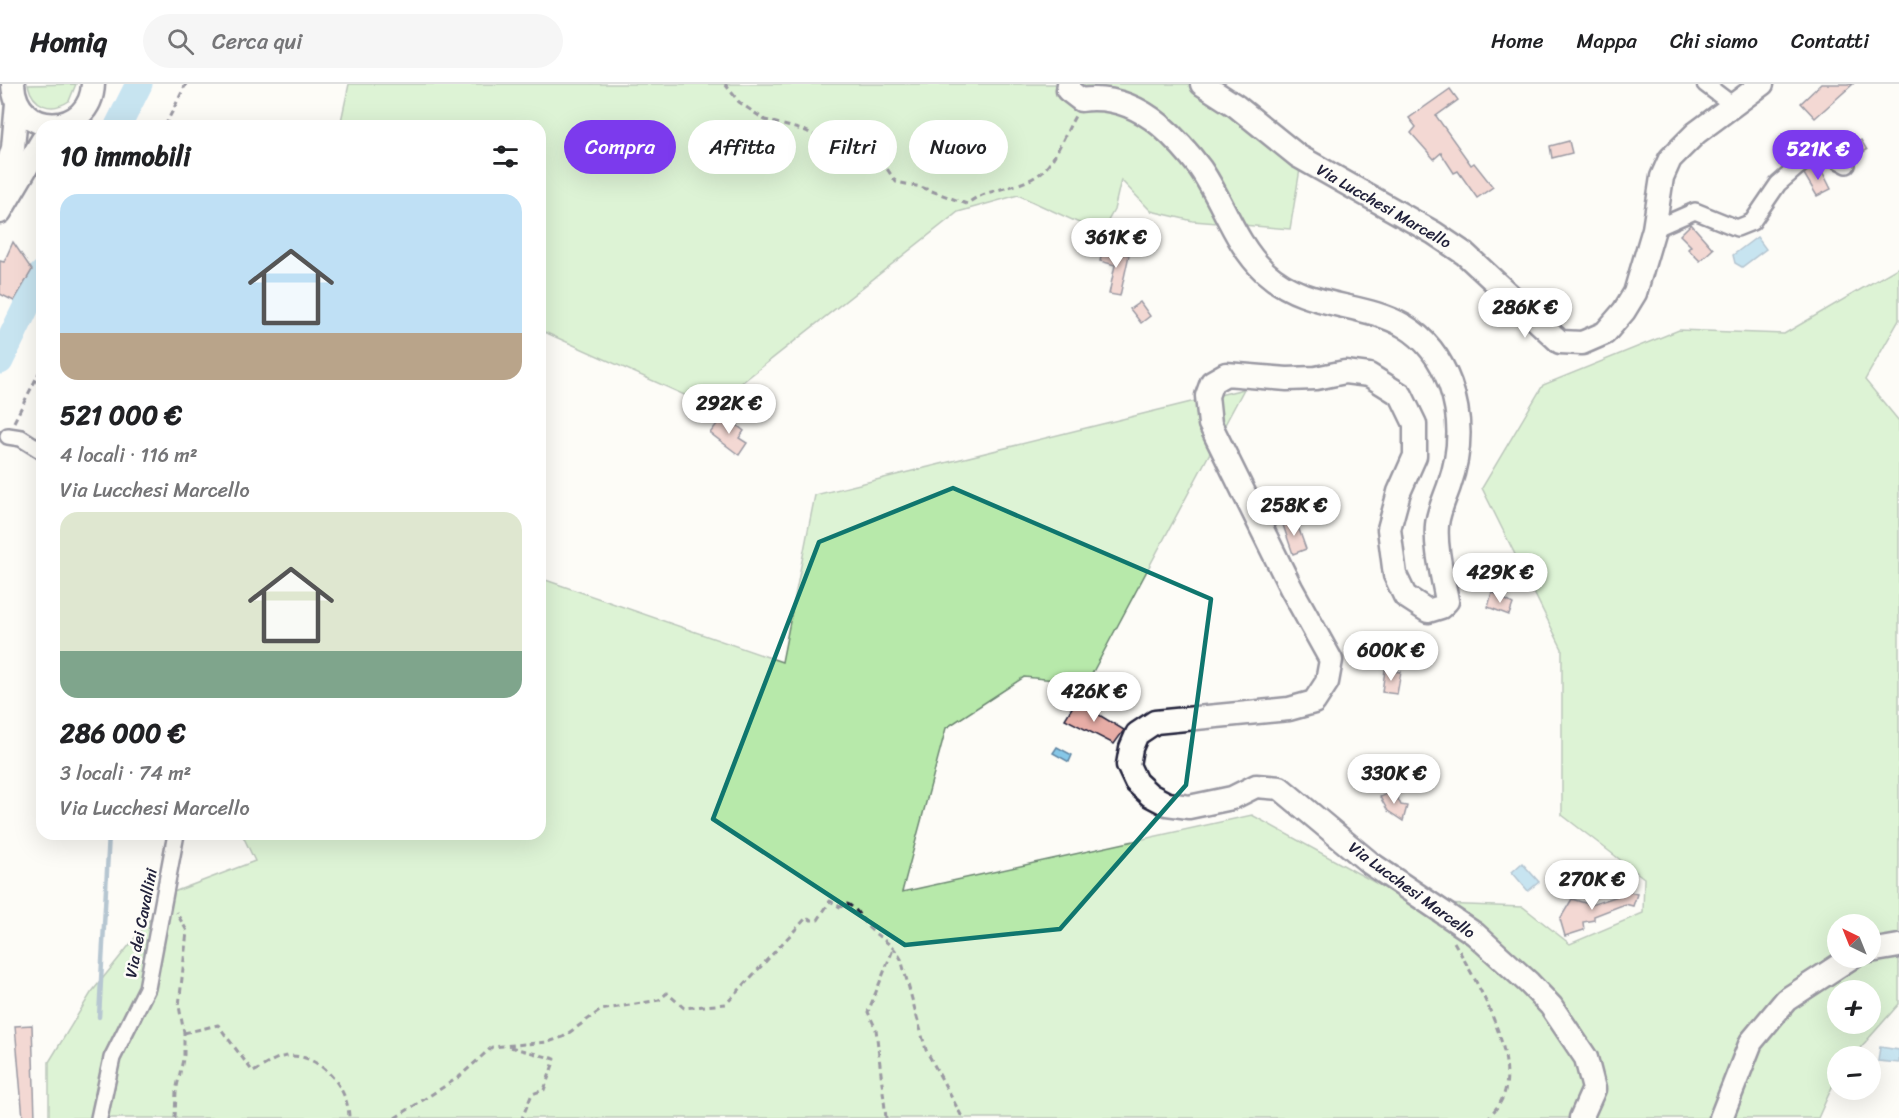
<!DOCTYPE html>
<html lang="it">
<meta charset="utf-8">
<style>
body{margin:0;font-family:Sriracha,sans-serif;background:#f6f6f6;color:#202124;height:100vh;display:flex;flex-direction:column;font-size:22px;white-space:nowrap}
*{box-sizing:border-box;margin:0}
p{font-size:20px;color:#757577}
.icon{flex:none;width:33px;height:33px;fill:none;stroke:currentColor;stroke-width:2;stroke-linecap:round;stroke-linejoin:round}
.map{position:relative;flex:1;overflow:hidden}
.drawer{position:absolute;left:36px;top:36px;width:510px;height:720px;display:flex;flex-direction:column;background:#fff;border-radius:18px;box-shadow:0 6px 24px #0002}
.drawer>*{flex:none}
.top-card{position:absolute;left:564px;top:36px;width:570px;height:54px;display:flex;gap:12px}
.needle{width:39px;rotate:317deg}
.tools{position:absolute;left:1827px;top:830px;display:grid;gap:12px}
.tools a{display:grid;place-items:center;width:54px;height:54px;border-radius:50%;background:#fff;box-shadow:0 6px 24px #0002;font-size:30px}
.price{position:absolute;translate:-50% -51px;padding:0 14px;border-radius:21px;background:#fff;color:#222;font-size:20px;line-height:39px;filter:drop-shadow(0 2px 3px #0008)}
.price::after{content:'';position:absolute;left:50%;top:36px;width:18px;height:14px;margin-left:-9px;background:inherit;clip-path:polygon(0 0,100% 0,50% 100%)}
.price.active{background:#7c3aed;color:#fff}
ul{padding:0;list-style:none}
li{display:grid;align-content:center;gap:12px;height:318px;padding:0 24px}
li span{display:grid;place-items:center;height:186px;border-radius:18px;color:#555}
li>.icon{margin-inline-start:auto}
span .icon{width:108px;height:108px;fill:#fffc;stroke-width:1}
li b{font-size:26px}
h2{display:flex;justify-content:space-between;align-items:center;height:72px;padding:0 24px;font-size:26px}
.tag{padding:0 21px;border-radius:27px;background:#fff;box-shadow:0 6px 24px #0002;font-size:21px;line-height:54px}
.tag.active{background:#7c3aed;color:#fff}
header{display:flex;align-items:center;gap:36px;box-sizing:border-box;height:84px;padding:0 30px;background:#fff;border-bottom:2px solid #e0e0e0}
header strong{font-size:28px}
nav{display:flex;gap:33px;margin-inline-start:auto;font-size:21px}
.search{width:420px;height:54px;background:#f6f6f6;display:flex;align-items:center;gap:15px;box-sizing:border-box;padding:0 21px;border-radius:33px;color:#757577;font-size:22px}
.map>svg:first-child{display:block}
</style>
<header>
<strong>Homiq</strong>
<div class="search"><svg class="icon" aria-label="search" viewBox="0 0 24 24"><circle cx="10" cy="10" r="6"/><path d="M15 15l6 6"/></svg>Cerca qui</div>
<nav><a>Home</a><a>Mappa</a><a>Chi siamo</a><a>Contatti</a></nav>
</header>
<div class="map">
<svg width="1899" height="1034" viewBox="0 0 1899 1034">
<rect width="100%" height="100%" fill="#fdfcf7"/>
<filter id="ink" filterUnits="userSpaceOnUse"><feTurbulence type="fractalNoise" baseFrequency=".0167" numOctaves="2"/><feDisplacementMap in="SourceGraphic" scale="12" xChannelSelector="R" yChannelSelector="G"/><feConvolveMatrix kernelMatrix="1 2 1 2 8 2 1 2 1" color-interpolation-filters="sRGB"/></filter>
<g filter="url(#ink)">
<!-- green -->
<g fill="#b7e9aa" stroke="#6c8672" stroke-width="1.5" fill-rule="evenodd">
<path d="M76 0 69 17C51 29 33 22 28 1Z"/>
<path d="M349 0H1194L1300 85 1290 145 1193 137 1151 127 1121 96 1114 126 1101 149 1018 111 958 128 711 323 540 246V42H340Z"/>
<path d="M1899 183V236L1865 296 1899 337V920L1853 972H1838L1837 992 1818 1034H49V978L91 909 171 809 255 777 242 750H540V494L782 578 815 411 1244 305 1087 599 1024 593 946 644 902 808 1252 731 1412 819 1523 823 1570 860 1643 829 1644 794 1562 731V565L1482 404 1543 301 1679 246 1784 250ZM1838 840H1870V873H1838ZM1838 906H1870V939H1838Z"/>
</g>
<!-- water -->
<g fill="#86c7e7" stroke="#5e85a2" stroke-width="1.5">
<path d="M1757 153 1766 165 1742 183 1735 179 1733 171Z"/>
<path d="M1057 663 1072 671 1069 678 1053 669Z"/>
<path d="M1522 779 1539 798 1528 807 1512 788Z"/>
<path d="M1880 963 1899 966V979L1878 977Z"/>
</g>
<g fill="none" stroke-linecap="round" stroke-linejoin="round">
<!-- stream -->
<path stroke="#5e85a2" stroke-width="4.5" d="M99 933 109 750"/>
<!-- river -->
<g stroke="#86c7e7" stroke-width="27">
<path d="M118 42 139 0"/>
<path d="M0 277 42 190"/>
</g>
</g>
<!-- building -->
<g fill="#e7ada6" stroke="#22223b" stroke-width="1.5">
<path d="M1821 0H1853L1815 34 1801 19Z"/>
<path d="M1450 5 1458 16 1436 32 1471 81 1474 79 1493 103 1477 114 1458 87 1454 89 1441 69 1434 75 1411 49 1416 43 1409 34Z"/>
<path d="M1850 52 1855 60 1861 56 1867 66 1853 73 1843 68 1838 58Z"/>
<path d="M1569 57 1572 69 1552 74 1550 62Z"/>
<path d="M1820 83 1831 105 1817 112 1804 90 1812 84Z"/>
<path d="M1691 140 1713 165 1700 177 1688 165 1691 162 1680 151Z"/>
<path d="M13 158 32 186 14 217 0 210V177L4 178Z"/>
<path d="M1103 165 1129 171 1120 212 1109 210 1115 181 1100 177Z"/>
<path d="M1140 218 1150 232 1141 239 1130 225Z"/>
<path d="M724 331 744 347 739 354 747 359 739 371 710 349Z"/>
<path d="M1296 437 1306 465 1293 470 1283 441Z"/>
<path d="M1492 508 1513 520 1509 531 1488 523Z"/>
<path d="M1361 551H1376V558L1384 557V563H1391V583L1375 577H1361Z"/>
<path d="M1385 586 1401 588 1397 610 1382 608Z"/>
<path d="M1076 617 1124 646 1114 660 1065 635Z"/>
<path d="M1394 707 1401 721 1407 722 1403 737 1388 727 1380 713Z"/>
<path d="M1621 805 1637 810 1633 822 1625 820 1594 832V836L1583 838 1584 846 1565 852 1560 835 1572 815 1591 821 1618 812Z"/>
<path d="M32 941 35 1034H23L15 942Z"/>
</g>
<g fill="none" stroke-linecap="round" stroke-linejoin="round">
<!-- street casing -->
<g stroke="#22223b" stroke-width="20">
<g id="street">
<path d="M1705 0 1734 22"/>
<path d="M1654 145 1695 127 1737 144 1752 138 1778 100 1808 74 1832 73 1847 81"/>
<path d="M8 352 21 354 42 367"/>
<path d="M99 1034 112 974 147 904 176 750"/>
</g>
</g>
<!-- secondary casing -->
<g stroke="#22223b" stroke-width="27">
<g id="secondary">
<path d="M13 0C16 55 91 53 93 0"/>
<path d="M1069 0 1068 6 1081 16C1110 12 1137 22 1160 41 1175 54 1188 68 1200 84 1223 117 1235 160 1265 188 1324 242 1413 201 1450 300 1462 334 1461 368 1449 402 1445 414 1438 428 1437 441 1435 465 1443 493 1447 517L1441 523 1428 527 1405 512 1395 491 1389 445 1399 408 1415 372V340L1401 311 1369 291 1345 288 1316 294 1287 295 1226 290 1212 298 1207 312 1210 340 1291 504 1331 576 1327 598 1314 618 1289 625 1155 638 1137 650 1131 664 1128 681 1136 698 1150 711 1167 720 1189 723 1232 714 1256 702 1280 704 1370 779 1475 850 1529 899 1551 922 1586 974 1594 1005 1581 1034"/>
<path d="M1202 0 1236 22 1298 72 1434 149 1465 170 1560 258 1582 259 1605 249 1624 227 1635 209 1654 145 1662 93 1670 75 1696 49 1762 0"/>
<path d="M0 106 13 64 17 19"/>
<path d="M0 128 42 57"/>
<path d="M1870 867 1899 862"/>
<path d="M1721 1034 1751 958 1786 916 1852 873"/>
</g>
</g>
<!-- path -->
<g stroke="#22223b" stroke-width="3" stroke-dasharray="6 4.5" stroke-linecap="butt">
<path d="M725 0 739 18 765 36 806 47 858 72 881 76 896 98 921 103 967 120C988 102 1024 106 1044 86 1055 76 1067 46 1075 32"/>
<path d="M165 42 186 0"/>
<path d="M14 338 42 283"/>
<path d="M1454 858C1475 895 1522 973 1502 1015 1499 1022 1493 1028 1488 1034"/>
<path d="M184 949 218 941 253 988C262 984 272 975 282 973 316 965 349 1002 349 1034"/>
<path d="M510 963 555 975 544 1006 532 1010 522 1034"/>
<path d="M175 1034 176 1007 184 971V949L179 922 187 847 176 828"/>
<path d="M395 1034 459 993 492 963 548 958 563 953 601 926 659 916 667 909 684 924 726 920 807 833 811 836H818L830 817 840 823 847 820C859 825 861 837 870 845 882 856 893 860 901 875L926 966 961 1031 960 1034"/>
<path d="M886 1034 876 945 868 928 894 863"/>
</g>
<!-- street -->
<use href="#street" stroke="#fdfcf7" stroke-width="15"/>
<!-- secondary -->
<use href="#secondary" stroke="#fdfcf7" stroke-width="22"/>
</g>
</g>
<!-- marked area -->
<path d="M0 0H1899V1034H0ZM953 404 1211 515 1186 701 1060 845 905 861 713 735 819 458Z" fill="#fdfcf7" fill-opacity=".55" fill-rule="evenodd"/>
<path fill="none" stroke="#0f766e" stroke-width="4.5" stroke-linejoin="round" d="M953 404 1211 515 1186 701 1060 845 905 861 713 735 819 458Z"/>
<g text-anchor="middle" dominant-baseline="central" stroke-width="5" stroke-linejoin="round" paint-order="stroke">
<!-- street labels -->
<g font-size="16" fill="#22223b" stroke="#fdfcf7">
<text transform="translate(1384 122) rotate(30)">Via Lucchesi Marcello</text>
<text transform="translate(1412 806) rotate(36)">Via Lucchesi Marcello</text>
<text transform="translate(141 839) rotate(-79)">Via dei Cavallini</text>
</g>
</g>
</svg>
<div class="tools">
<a><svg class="needle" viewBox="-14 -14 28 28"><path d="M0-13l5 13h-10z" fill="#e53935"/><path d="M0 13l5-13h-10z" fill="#757577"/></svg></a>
<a>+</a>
<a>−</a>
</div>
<b class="price active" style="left:1818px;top:97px">521K €</b>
<b class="price" style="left:1116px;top:185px">361K €</b>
<b class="price" style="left:1525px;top:255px">286K €</b>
<b class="price" style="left:729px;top:351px">292K €</b>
<b class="price" style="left:1294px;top:453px">258K €</b>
<b class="price" style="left:1500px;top:520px">429K €</b>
<b class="price" style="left:1391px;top:598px">600K €</b>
<b class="price" style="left:1094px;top:639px">426K €</b>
<b class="price" style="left:1394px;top:721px">330K €</b>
<b class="price" style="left:1592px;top:827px">270K €</b>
<div class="top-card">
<a class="tag active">Compra</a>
<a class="tag">Affitta</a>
<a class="tag">Filtri</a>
<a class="tag">Nuovo</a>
</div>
<section class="drawer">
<h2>10 immobili<svg class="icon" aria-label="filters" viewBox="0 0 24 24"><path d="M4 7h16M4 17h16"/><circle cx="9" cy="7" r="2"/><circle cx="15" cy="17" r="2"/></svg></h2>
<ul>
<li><span style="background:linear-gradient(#bfe0f5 75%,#b9a48a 0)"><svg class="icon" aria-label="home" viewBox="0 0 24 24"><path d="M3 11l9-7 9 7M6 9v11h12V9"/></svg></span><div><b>521 000 €</b><p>4 locali · 116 m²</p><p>Via Lucchesi Marcello</p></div></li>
<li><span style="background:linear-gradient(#dfe7d0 75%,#7fa58c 0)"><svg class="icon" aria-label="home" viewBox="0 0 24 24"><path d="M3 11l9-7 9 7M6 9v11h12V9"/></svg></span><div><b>286 000 €</b><p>3 locali · 74 m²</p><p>Via Lucchesi Marcello</p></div></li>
</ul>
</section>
</div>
